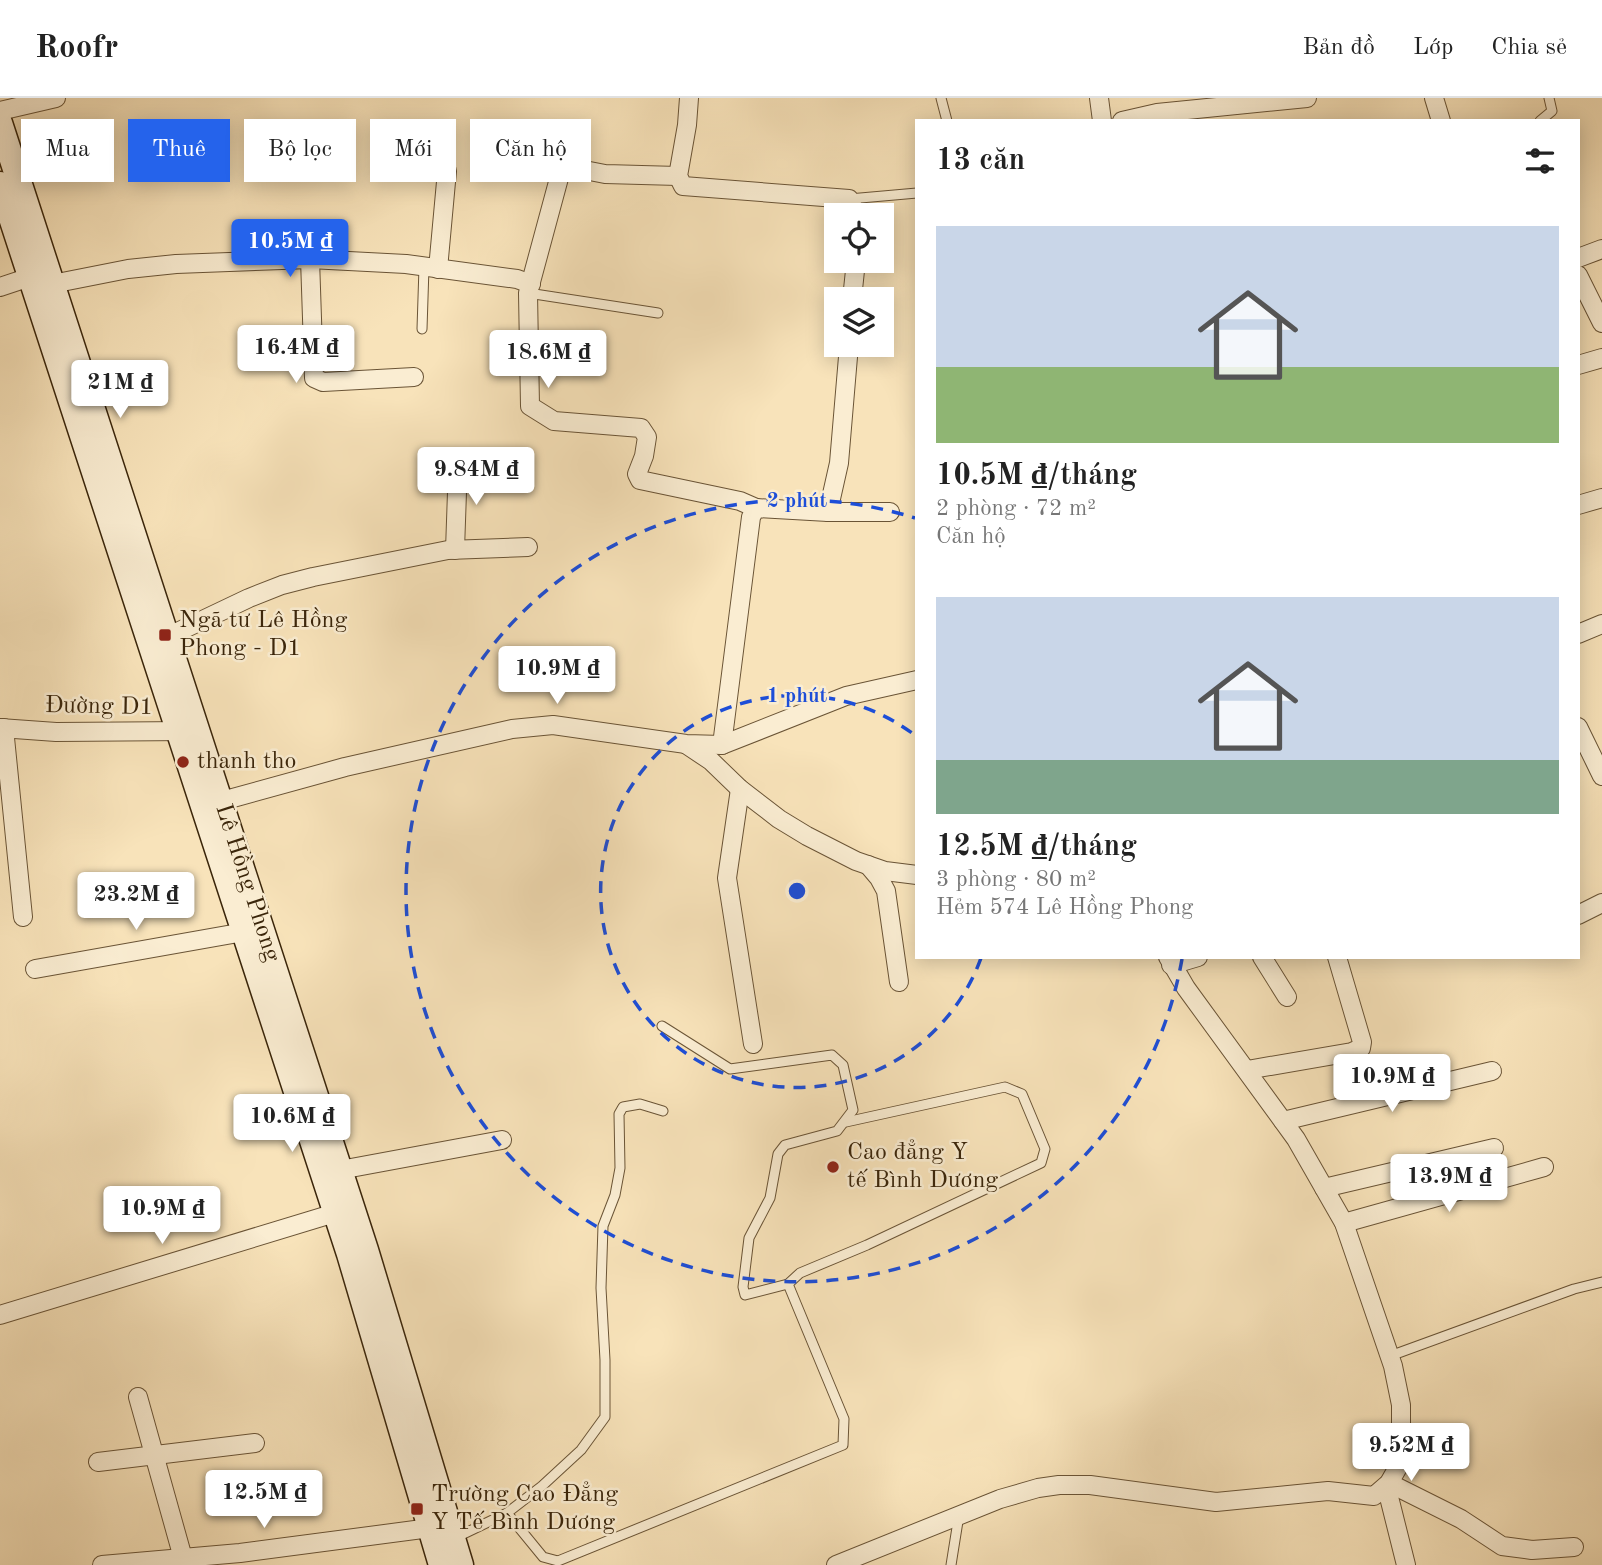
<!DOCTYPE html>
<html lang="vi">
<meta charset="utf-8">
<style>
body{margin:0;font-family:"Old Standard TT",serif;background:#f2f2f2;color:#222;height:100vh;display:flex;flex-direction:column;font-size:26px;white-space:nowrap}
*{box-sizing:border-box;margin:0}
p{font-size:23px;color:#767676}
.icon{flex:none;width:38px;height:38px;fill:none;stroke:currentColor;stroke-width:2;stroke-linecap:round;stroke-linejoin:round}
.map{position:relative;flex:1;overflow:hidden}
.drawer{position:absolute;left:915px;top:21px;width:665px;height:840px;display:flex;flex-direction:column;background:#fff;border-radius:0px;box-shadow:0 4px 18px #0003}
.drawer>*{flex:none}
.guide{position:absolute;left:21px;top:21px;width:665px;height:63px;display:flex;gap:14px}
.buttons{position:absolute;left:824px;top:105px;display:grid;gap:14px}
.buttons a{display:grid;place-items:center;width:70px;height:70px;border-radius:0px;background:#fff;box-shadow:0 4px 18px #0003;font-size:35px}
.price{position:absolute;translate:-50% -60px;padding:0 16px;border-radius:7px;background:#fff;color:#222;font-size:23px;line-height:46px;filter:drop-shadow(0 2px 4px #0008)}
.price::after{content:'';position:absolute;left:50%;top:42px;width:21px;height:16px;margin-left:-10px;background:inherit;clip-path:polygon(0 0,100% 0,50% 100%)}
.price.current{background:#2563eb;color:#fff}
ul{padding:0;list-style:none}
li{display:grid;align-content:center;gap:14px;height:371px;padding:0 21px}
li span{display:grid;place-items:center;height:217px;border-radius:0px;color:#555}
li>.icon{margin-inline-start:auto}
span .icon{width:126px;height:126px;fill:#fffc;stroke-width:1}
li b{font-size:30px}
h2{display:flex;justify-content:space-between;align-items:center;height:84px;padding:0 21px;font-size:30px}
.pill{padding:0 24px;border-radius:0px;background:#fff;box-shadow:0 4px 18px #0003;font-size:24px;line-height:63px}
.pill.current{background:#2563eb;color:#fff}
header{display:flex;align-items:center;gap:42px;box-sizing:border-box;height:98px;padding:0 35px;background:#fff;border-bottom:2px solid #e0e0e0}
header strong{font-size:33px}
nav{display:flex;gap:38px;margin-inline-start:auto;font-size:24px}
.map>svg:first-child{display:block}
</style>
<header>
<strong>Roofr</strong>
<nav><a>Bản đồ</a><a>Lớp</a><a>Chia sẻ</a></nav>
</header>
<div class="map">
<svg width="1602" height="1467" viewBox="0 0 1602 1467">
<rect width="100%" height="100%" fill="#f8e3ba"/>
<filter id="stains"><feTurbulence type="fractalNoise" baseFrequency=".00286" numOctaves="4"/><feColorMatrix values="0 0 0 0 .2 0 0 0 0 .09 0 0 0 0 .02 0 0 0 .5 -.17"/></filter>
<radialGradient id="worn" r=".72"><stop offset=".6" stop-color="#630" stop-opacity="0"/><stop offset="1" stop-color="#630" stop-opacity=".3"/></radialGradient>
<g fill="none" stroke-linecap="round" stroke-linejoin="round">
<!-- lane casing -->
<g stroke="#6a5436" stroke-width="11">
<g id="lane">
<path d="M941 0 947 23"/>
<path d="M1540 23 1552 13 1549 0"/>
<path d="M849 101 917 95"/>
<path d="M528 195 658 215"/>
<path d="M422 231 424 169"/>
<path d="M662 928 730 971 832 957 843 967 853 1012 837 1033 785 1047 778 1056 770 1100 749 1140 743 1189 745 1197 788 1186"/>
<path d="M1390 1258 1574 1191 1602 1184"/>
<path d="M507 1415 543 1459 558 1463 843 1347 844 1321 788 1186 800 1175 867 1147 1041 1065 1045 1051 1022 996 1005 989 846 1024"/>
<path d="M455 1440 507 1415 542 1388 581 1352 605 1319V1262L601 1190 603 1128 615 1097 620 1070 619 1016 623 1009 640 1006 663 1013"/>
<path d="M951 1467 959 1417"/>
</g>
</g>
<!-- street casing -->
<g stroke="#6a5436" stroke-width="20">
<g id="street">
<path d="M689 0 687 27 678 78 683 88 849 101 857 117"/>
<path d="M1099 0 1102 23"/>
<path d="M1434 0 1441 23"/>
<path d="M0 13 56 0"/>
<path d="M1122 23 1157 15 1307 0"/>
<path d="M482 52 605 76 678 78"/>
<path d="M562 69 528 195 530 308 554 323 641 330 647 339 644 358 637 376 640 382 740 403 756 410"/>
<path d="M1578 160 1602 151"/>
<path d="M310 161 314 280 323 284 414 279"/>
<path d="M438 171 447 73"/>
<path d="M1578 177 1602 225"/>
<path d="M52 186 128 171 176 166 310 161 406 166 517 181 531 186"/>
<path d="M0 189 30 179"/>
<path d="M852 201 856 163"/>
<path d="M1578 267 1602 260"/>
<path d="M1578 407 1602 400"/>
<path d="M828 414 839 365 849 247"/>
<path d="M455 452 458 365"/>
<path d="M1578 536 1602 526"/>
<path d="M167 539 249 500 282 487 313 479 448 452 528 449"/>
<path d="M1578 629 1602 678"/>
<path d="M0 630 56 634 189 633"/>
<path d="M4 630 23 819"/>
<path d="M687 647 711 663 740 691 779 721 807 738 856 763 885 773 917 777"/>
<path d="M722 647 751 419 756 410 828 414H890"/>
<path d="M740 691 727 780 753 946"/>
<path d="M211 706 345 669 512 631 553 627 686 646 722 647 846 598 917 582"/>
<path d="M868 767 879 780 886 793 899 884"/>
<path d="M1578 817 1602 805"/>
<path d="M1262 859 1287 899"/>
<path d="M1171 867 1198 859"/>
<path d="M35 871 244 834"/>
<path d="M1247 972 1352 954 1361 950 1362 944 1337 859"/>
<path d="M1283 1023 1492 973"/>
<path d="M340 1072 502 1042"/>
<path d="M1324 1090 1494 1050"/>
<path d="M1344 1125 1544 1069"/>
<path d="M0 1217 335 1115"/>
<path d="M138 1299 183 1460"/>
<path d="M98 1364 255 1345"/>
<path d="M1389 1385 1461 1421 1502 1448 1532 1452 1574 1449"/>
<path d="M1385 1391 1389 1399 1406 1467"/>
<path d="M102 1467 240 1455 430 1430"/>
<path d="M836 1467 1000 1401 1038 1390 1059 1387H1090L1216 1404 1328 1393 1374 1398 1389 1385 1401 1364V1307L1393 1268 1344 1125 1296 1041 1186 890 1168 859"/>
</g>
</g>
<!-- secondary casing -->
<g stroke="#3a250a" stroke-width="27">
<g id="secondary">
<path d="M0 25 366 1152 461 1467"/>
<path d="M0 86 349 1156 441 1467"/>
</g>
</g>
<!-- lane -->
<use href="#lane" stroke="#faedd2" stroke-width="9"/>
<!-- street -->
<use href="#street" stroke="#faedd2" stroke-width="18"/>
<!-- secondary -->
<use href="#secondary" stroke="#faedd2" stroke-width="24"/>
</g>
<!-- distance rings -->
<g fill="none" stroke="#1d4ed8" stroke-width="3.5" stroke-dasharray="12 9">
<path d="M981 860A196 196 0 1 1 916 638"/>
<path d="M1182 861A391 391 0 1 1 915 420"/>
</g>
<!-- markers -->
<g fill="#8f2418" stroke="#faedd2" stroke-width="2.5">
<rect x="158" y="530" width="14" height="14" rx="3.5"/>
<circle cx="183" cy="664" r="7"/>
<circle cx="833" cy="1069" r="7"/>
<rect x="410" y="1404" width="14" height="14" rx="3.5"/>
</g>
<g text-anchor="middle" dominant-baseline="central" stroke-width="5" stroke-linejoin="round" paint-order="stroke">
<!-- poi labels -->
<g font-size="24" fill="#3a250a" stroke="#faedd2" text-anchor="start">
<text x="179" y="523">Ngã tư Lê Hồng<tspan x="179" dy="28">Phong - D1</tspan></text>
<text x="197" y="664">thanh tho</text>
<text x="847" y="1055">Cao đẳng Y<tspan x="847" dy="28">tế Bình Dương</tspan></text>
<text x="431" y="1397">Trường Cao Đẳng<tspan x="431" dy="28">Y Tế Bình Dương</tspan></text>
</g>
<!-- street labels -->
<g font-size="24" fill="#3a250a" stroke="#faedd2">
<text transform="translate(99 609) rotate(1)">Đường D1</text>
<text transform="translate(247 785) rotate(72)">Lê Hồng Phong</text>
</g>
</g>
<circle cx="797" cy="793" r="10" fill="#1d4ed8" stroke="#faedd2" stroke-width="3.5"/>
<g font-size="21" text-anchor="middle" font-weight="bold" fill="#1d4ed8" stroke="#faedd2" stroke-width="5" stroke-linejoin="round" paint-order="stroke">
<text x="797" y="409">2 phút</text>
<text x="797" y="604">1 phút</text>
</g>
<rect width="100%" height="100%" filter="url(#stains)"/>
<rect width="100%" height="100%" fill="url(#worn)"/>
</svg>
<div class="buttons">
<a><svg class="icon" aria-label="locate" viewBox="0 0 24 24"><circle cx="12" cy="12" r="6"/><path d="M12 2v4M12 18v4M2 12h4M18 12h4"/></svg></a>
<a><svg class="icon" aria-label="layers" viewBox="0 0 24 24"><path d="M12 4l9 5-9 5-9-5zM3 14l9 5 9-5"/></svg></a>
</div>
<b class="price current" style="left:290px;top:181px">10.5M ₫</b>
<b class="price" style="left:296px;top:287px">16.4M ₫</b>
<b class="price" style="left:548px;top:292px">18.6M ₫</b>
<b class="price" style="left:120px;top:322px">21M ₫</b>
<b class="price" style="left:476px;top:409px">9.84M ₫</b>
<b class="price" style="left:557px;top:608px">10.9M ₫</b>
<b class="price" style="left:136px;top:834px">23.2M ₫</b>
<b class="price" style="left:1392px;top:1016px">10.9M ₫</b>
<b class="price" style="left:292px;top:1056px">10.6M ₫</b>
<b class="price" style="left:1449px;top:1116px">13.9M ₫</b>
<b class="price" style="left:162px;top:1148px">10.9M ₫</b>
<b class="price" style="left:1411px;top:1385px">9.52M ₫</b>
<b class="price" style="left:264px;top:1432px">12.5M ₫</b>
<div class="guide">
<a class="pill">Mua</a>
<a class="pill current">Thuê</a>
<a class="pill">Bộ lọc</a>
<a class="pill">Mới</a>
<a class="pill">Căn hộ</a>
</div>
<section class="drawer">
<h2>13 căn<svg class="icon" aria-label="filters" viewBox="0 0 24 24"><path d="M4 7h16M4 17h16"/><circle cx="9" cy="7" r="2"/><circle cx="15" cy="17" r="2"/></svg></h2>
<ul>
<li><span style="background:linear-gradient(#c9d6e8 65%,#8fb573 0)"><svg class="icon" aria-label="home" viewBox="0 0 24 24"><path d="M3 11l9-7 9 7M6 9v11h12V9"/></svg></span><div><b>10.5M ₫/tháng</b><p>2 phòng · 72 m²</p><p>Căn hộ</p></div></li>
<li><span style="background:linear-gradient(#c9d6e8 75%,#7fa58c 0)"><svg class="icon" aria-label="home" viewBox="0 0 24 24"><path d="M3 11l9-7 9 7M6 9v11h12V9"/></svg></span><div><b>12.5M ₫/tháng</b><p>3 phòng · 80 m²</p><p>Hẻm 574 Lê Hồng Phong</p></div></li>
</ul>
</section>
</div>
